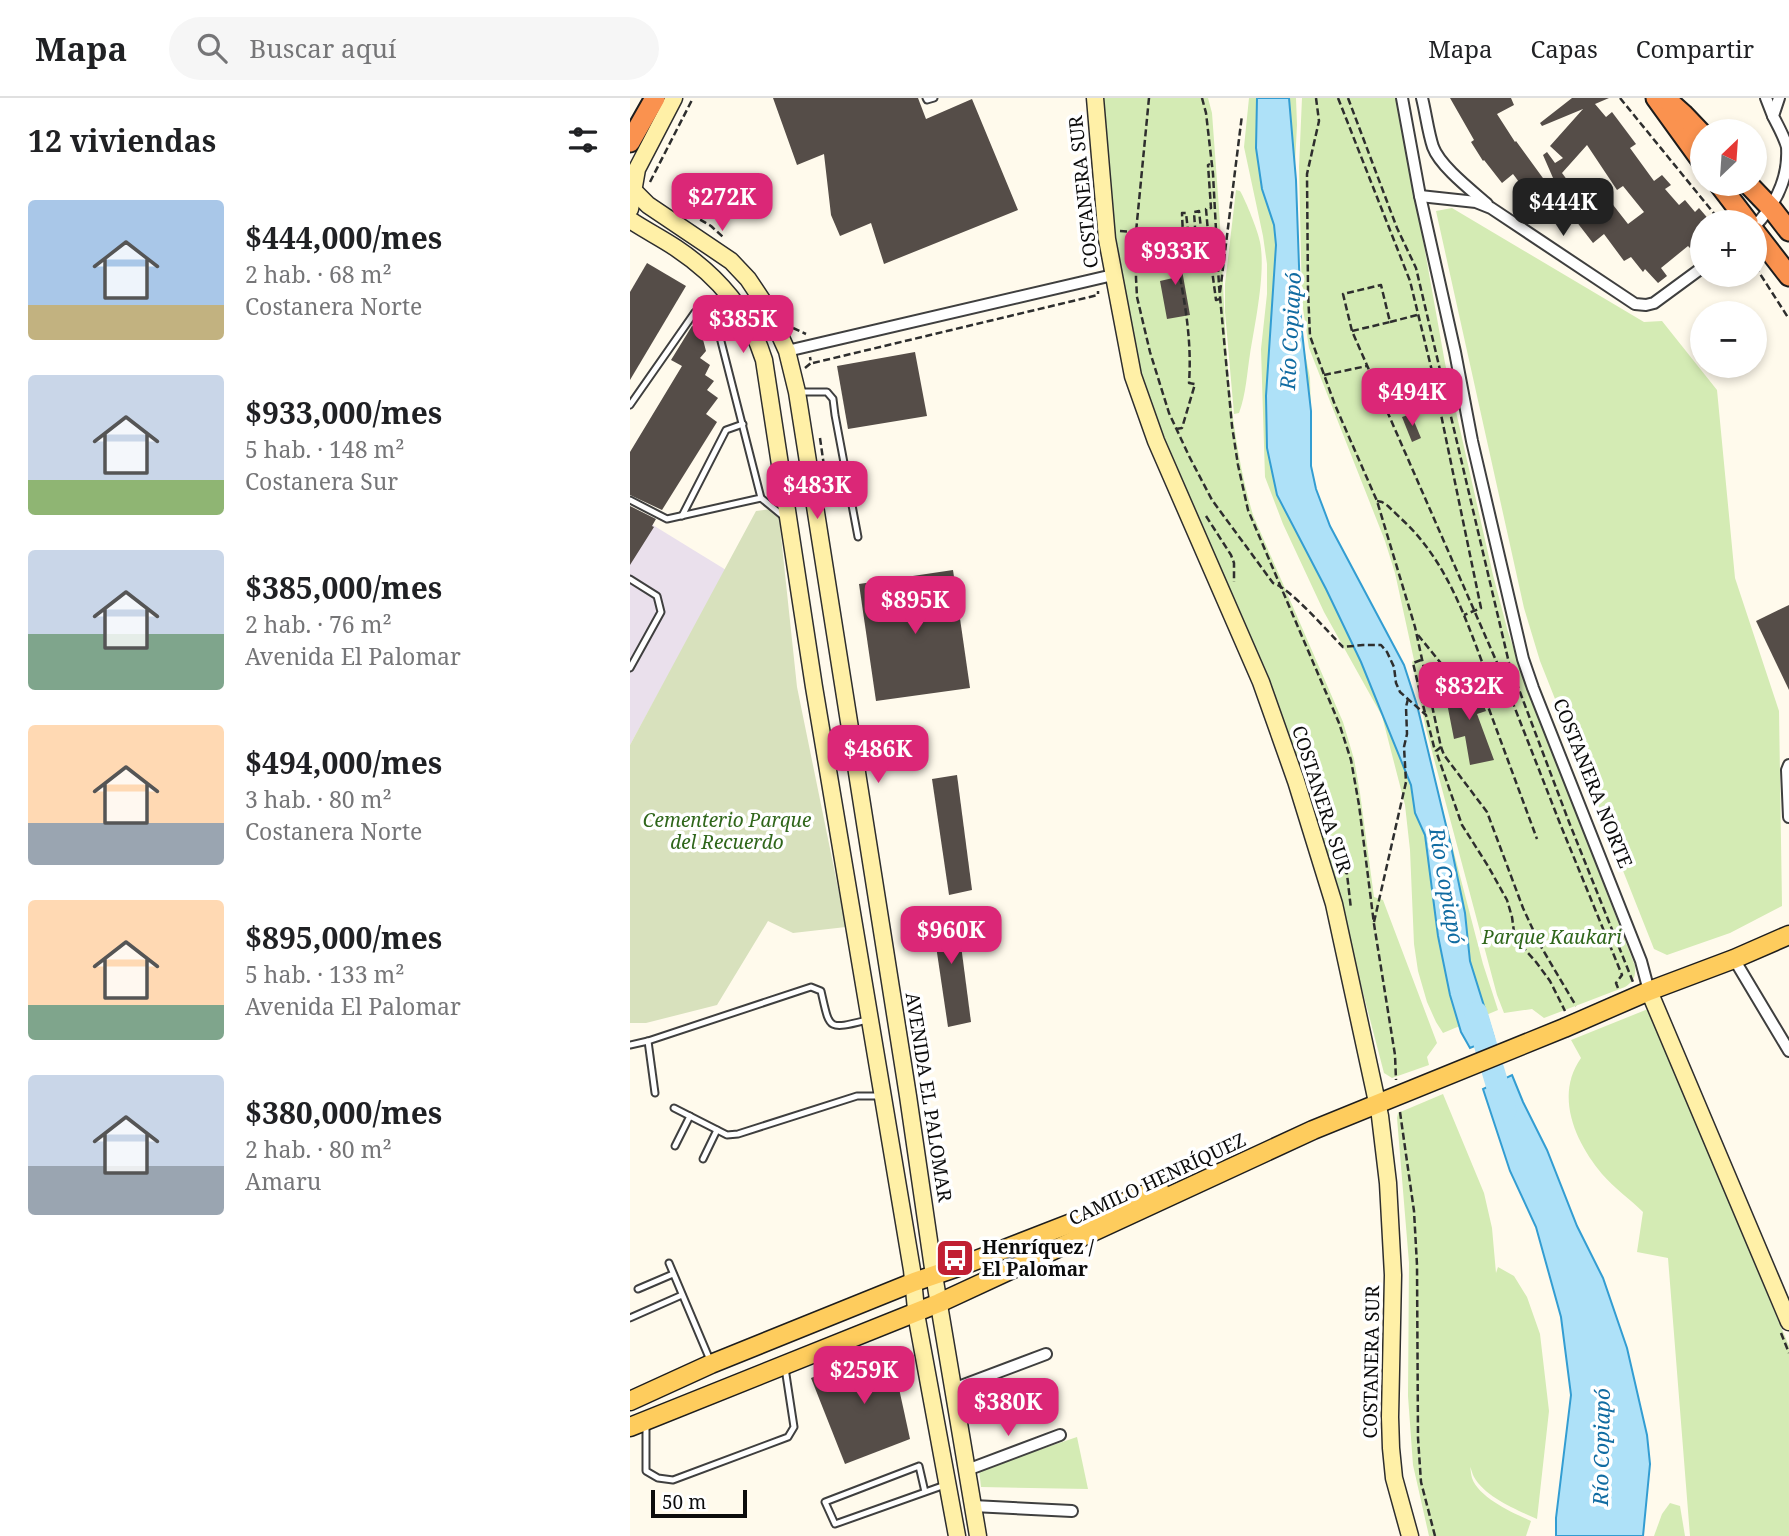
<!DOCTYPE html>
<html lang="es">
<meta charset="utf-8">
<style>
body{margin:0;font-family:"Noto Serif",serif;background:#f6f6f6;color:#202124;height:100vh;display:flex;flex-direction:column;font-size:26px;white-space:nowrap}
*{box-sizing:border-box;margin:0}
p{font-size:23px;color:#757577}
.icon{flex:none;width:38px;height:38px;fill:none;stroke:currentColor;stroke-width:2;stroke-linecap:round;stroke-linejoin:round}
.map{position:relative;flex:1;overflow:hidden}
.side{display:flex;flex-direction:column;background:#fff;width:630px}
.side>*{flex:none}
.needle{width:46px;rotate:25deg}
.controls{position:absolute;left:1060px;top:21px;display:grid;gap:14px}
.controls a{display:grid;place-items:center;width:77px;height:77px;border-radius:50%;background:#fff;box-shadow:0 4px 10px #0003;font-size:35px}
.scale{position:absolute;left:21px;bottom:18px;width:96px;box-sizing:border-box;padding-left:7px;border:4px solid #0c0c0c;border-top:0;font-size:19px;line-height:24px;white-space:nowrap;color:#0c0c0c;-webkit-text-stroke:5px #fff;paint-order:stroke}
.price{position:absolute;translate:-50% -60px;padding:0 16px;border-radius:14px;background:#db2777;color:#fff;font-size:23px;line-height:46px;filter:drop-shadow(0 2px 4px #0008)}
.price::after{content:'';position:absolute;left:50%;top:42px;width:21px;height:16px;margin-left:-10px;background:inherit;clip-path:polygon(0 0,100% 0,50% 100%)}
.price.current{background:#222;color:#fff}
ul{padding:0;list-style:none}
li{display:flex;align-items:center;gap:21px;height:175px;padding:0 28px}
li span{display:grid;place-items:center;flex:none;width:196px;height:140px;border-radius:7px;color:#555}
li>.icon{margin-inline-start:auto}
span .icon{width:84px;height:84px;fill:#fffc;stroke-width:1}
li b{font-size:30px}
h2{display:flex;justify-content:space-between;align-items:center;height:84px;padding:0 28px;font-size:30px}
header{display:flex;align-items:center;gap:42px;box-sizing:border-box;height:98px;padding:0 35px;background:#fff;border-bottom:2px solid #e0e0e0}
header strong{font-size:33px}
nav{display:flex;gap:38px;margin-inline-start:auto;font-size:24px}
.search{width:490px;height:63px;background:#f6f6f6;display:flex;align-items:center;gap:18px;box-sizing:border-box;padding:0 24px;border-radius:38px;color:#757577;font-size:26px}
main{display:flex;flex:1;min-height:0}
.map>svg:first-child{display:block}
</style>
<header>
<strong>Mapa</strong>
<div class="search"><svg class="icon" aria-label="search" viewBox="0 0 24 24"><circle cx="10" cy="10" r="6"/><path d="M15 15l6 6"/></svg>Buscar aquí</div>
<nav><a>Mapa</a><a>Capas</a><a>Compartir</a></nav>
</header>
<main>
<section class="side">
<h2>12 viviendas<svg class="icon" aria-label="filters" viewBox="0 0 24 24"><path d="M4 7h16M4 17h16"/><circle cx="9" cy="7" r="2"/><circle cx="15" cy="17" r="2"/></svg></h2>
<ul>
<li><span style="background:linear-gradient(#a9c7e8 75%,#c2b280 0)"><svg class="icon" aria-label="home" viewBox="0 0 24 24"><path d="M3 11l9-7 9 7M6 9v11h12V9"/></svg></span><div><b>$444,000/mes</b><p>2 hab. · 68 m²</p><p>Costanera Norte</p></div></li>
<li><span style="background:linear-gradient(#c9d6e8 75%,#8fb573 0)"><svg class="icon" aria-label="home" viewBox="0 0 24 24"><path d="M3 11l9-7 9 7M6 9v11h12V9"/></svg></span><div><b>$933,000/mes</b><p>5 hab. · 148 m²</p><p>Costanera Sur</p></div></li>
<li><span style="background:linear-gradient(#c9d6e8 60%,#7fa58c 0)"><svg class="icon" aria-label="home" viewBox="0 0 24 24"><path d="M3 11l9-7 9 7M6 9v11h12V9"/></svg></span><div><b>$385,000/mes</b><p>2 hab. · 76 m²</p><p>Avenida El Palomar</p></div></li>
<li><span style="background:linear-gradient(#ffd9b3 70%,#9aa5b1 0)"><svg class="icon" aria-label="home" viewBox="0 0 24 24"><path d="M3 11l9-7 9 7M6 9v11h12V9"/></svg></span><div><b>$494,000/mes</b><p>3 hab. · 80 m²</p><p>Costanera Norte</p></div></li>
<li><span style="background:linear-gradient(#ffd9b3 75%,#7fa58c 0)"><svg class="icon" aria-label="home" viewBox="0 0 24 24"><path d="M3 11l9-7 9 7M6 9v11h12V9"/></svg></span><div><b>$895,000/mes</b><p>5 hab. · 133 m²</p><p>Avenida El Palomar</p></div></li>
<li><span style="background:linear-gradient(#c9d6e8 65%,#9aa5b1 0)"><svg class="icon" aria-label="home" viewBox="0 0 24 24"><path d="M3 11l9-7 9 7M6 9v11h12V9"/></svg></span><div><b>$380,000/mes</b><p>2 hab. · 80 m²</p><p>Amaru</p></div></li>
</ul>
</section>
<div class="map">
<svg width="1159" height="1438" viewBox="0 0 1159 1438">
<rect width="100%" height="100%" fill="#fffaec"/>
<!-- industrial -->
<path fill="#eae0ec" d="M0 413 96 472 0 647Z"/>
<!-- green -->
<g fill="#d4ebb4">
<path d="M472 0H578L582 15C586 72 591 128 593 185 596 262 601 342 623 417L713 624 724 661 730 695 744 799 753 802 807 945 797 959 799 967 762 980 754 975 701 772 507 278 490 215Z"/>
<path d="M619 0H666L667 27 664 86 671 235 680 280 681 318 677 364 698 433 793 636 853 866 868 912 813 935 806 924 797 904 788 873 784 846 780 752 775 707 752 618 694 514 653 426 635 379 631 251 637 196V166L633 138 614 49Z"/>
<path d="M672 0H766L778 58 815 265 863 477 878 534 891 572 1005 868C1006 878 1004 883 995 889L914 920 902 911 874 915 867 897 796 631 782 564 784 562 765 475 755 443 679 250 672 204 669 69Z"/>
<path d="M606 92 610 93C616 103 628 133 630 144 636 174 625 225 620 256 617 275 616 296 609 315L604 316 595 214V186Z"/>
<path d="M822 110 1014 224 1032 223 1087 292 1105 480 1149 613 1152 808 1100 835 1037 857 1024 851 910 563 894 510 806 113Z"/>
<path d="M1018 911 1159 1248V1438H1060L1038 1160 1007 1154 1013 1114C1000 1101 984 1090 972 1076 946 1045 924 998 951 960L941 942Z"/>
<path d="M813 996 854 1095 862 1130 866 1175 868 1169 884 1178 897 1199 910 1236 919 1313 907 1421C887 1412 855 1399 844 1379 842 1376 842 1372 840 1369 841 1373 841 1377 842 1380 849 1400 883 1415 901 1423L896 1438H799L783 1367 778 1298 779 1165 767 1020 768 1015Z"/>
<path d="M447 1339 458 1391 351 1389 349 1372Z"/>
<path d="M1040 1405 1050 1408 1055 1438H1024L1032 1416Z"/>
</g>
<!-- cemetery -->
<path fill="#d8e1bd" d="M148 410 167 589 216 829 163 835 138 823 87 907 16 925H0V647L126 413Z"/>
<!-- water -->
<g fill="#aee1f8" stroke="#339dd2" stroke-width="2">
<path d="M627 0H659L666 82 671 225 681 313V368L686 391 700 428 774 567 787 607 821 748 835 815 840 863 864 940 840 950 831 934 820 897 808 838 795 737 785 715 781 687 731 564 696 491 647 397 637 350 636 298 646 147 644 127 632 91 626 50Z"/>
<path d="M882 977 893 1004 917 1052 947 1128 973 1180 997 1250 1017 1337 1020 1366 1013 1438H926V1420L941 1297 931 1219 906 1129 880 1073 853 991Z"/>
</g>
<g fill="none" stroke-linecap="round" stroke-linejoin="round">
<!-- river -->
<path stroke="#aee1f8" stroke-width="23" d="M846 915 875 1013"/>
</g>
<!-- building -->
<g fill="#554d48" fill-rule="evenodd">
<path d="M143 0H288L296 21 342 1 388 112 254 166 241 125 210 138 201 117 194 56 167 67Z"/>
<path d="M820 0H881L884 7 867 16 885 44 886 43 926 98 930 96 913 57 917 54 925 65 933 60 920 48 953 11 912 28 910 25 942 0H979L965 6 976 19 982 14 1006 46 1000 50 1024 83 1032 77 1041 87 1035 91 1049 107 1055 102 1065 114 1069 110 1081 124H1073V142L1061 151 1058 148 1031 170 1037 178 1028 185 1015 171 1013 174 1001 159 994 163 974 136 963 145 946 123 935 129 920 105 914 110 901 94 898 96 883 76 872 85 854 62 853 63 841 44 844 42ZM957 47 987 92 993 88 1014 114 998 126 980 103 968 112 959 98 952 102 932 75Z"/>
<path d="M547 144 560 217 537 221 530 183 543 180 537 146Z"/>
<path d="M17 165 56 188 0 282V194Z"/>
<path d="M62 228 70 230 76 253 70 260 80 267 75 277 84 283 77 292 88 300 76 316 87 324 32 412 0 397V354L52 268 41 262Z"/>
<path d="M285 254 297 318 218 331 207 268Z"/>
<path d="M781 316 791 340 782 344 772 319Z"/>
<path d="M0 408 26 421 22 428 24 429 0 467Z"/>
<path d="M323 472 340 590 246 603 229 486Z"/>
<path d="M1159 507V592L1126 523Z"/>
<path d="M846 587 856 613 847 616 864 662 840 667 835 638 824 641 815 595Z"/>
<path d="M327 677 342 792 319 797 302 681Z"/>
<path d="M326 809 341 924 318 929 301 814Z"/>
<path d="M260 1249 280 1341 215 1366 181 1280Z"/>
</g>
<g fill="none" stroke-linecap="round" stroke-linejoin="round">
<!-- lane casing -->
<g stroke="#3f3f3f" stroke-width="9">
<g id="lane">
<path d="M296 0 297 2 304 0"/>
<path d="M170 294H197L203 301 205 317 228 439"/>
<path d="M0 307 65 214 82 208"/>
<path d="M131 400 153 418"/>
<path d="M0 402 37 421 131 400 82 208 97 198"/>
<path d="M52 418 96 332 113 326"/>
<path d="M0 481 27 498 31 514 0 570"/>
<path d="M18 943 25 995"/>
<path d="M0 947 18 943 181 889 191 893C200 932 197 932 237 922"/>
<path d="M44 1010 97 1037 108 1036 227 998H249"/>
<path d="M45 1048 60 1018"/>
<path d="M73 1061 87 1032"/>
<path d="M39 1165 80 1262"/>
<path d="M8 1191 43 1176"/>
<path d="M0 1220 52 1197"/>
<path d="M16 1326V1373L28 1380 43 1382 158 1339 164 1329 155 1270"/>
<path d="M295 1394 289 1368 195 1404 205 1426 315 1387"/>
</g>
</g>
<!-- street casing -->
<g stroke="#3f3f3f" stroke-width="14">
<g id="street">
<path d="M772 0 790 98 825 254 842 343 893 561 903 590 1011 863 1019 893"/>
<path d="M792 0C796 16 798 34 803 49 810 68 841 92 857 106"/>
<path d="M1136 0 1143 18"/>
<path d="M790 98 846 104 861 110 1005 206 1016 207 1024 205 1073 169"/>
<path d="M1125 128C1145 107 1159 80 1157 49 1154 38 1148 28 1143 18L1149 0"/>
<path d="M157 253 483 177"/>
<path d="M1159 667 1157 672 1159 719"/>
<path d="M1104 861 1159 953"/>
<path d="M323 1291 416 1256"/>
<path d="M337 1372 430 1337"/>
<path d="M343 1408 442 1413"/>
</g>
</g>
<!-- secondary casing -->
<g stroke="#2e2e2e" stroke-width="19">
<g id="secondary">
<path d="M465 0 477 141 503 278 526 343 631 584 666 683 704 806 750 1018 758 1085 763 1177 760 1319 761 1350 764 1380 780 1438"/>
<path d="M3 92 18 107 101 163 118 181 138 211 157 253 167 294 278 998 304 1177 348 1438"/>
<path d="M0 111 7 71 44 0"/>
<path d="M0 122C15 132 31 140 46 150 88 178 119 213 134 262L184 589 282 1172 287 1221 327 1438"/>
<path d="M1019 893 1159 1224"/>
</g>
</g>
<!-- primary casing -->
<g stroke="#1d1d1d" stroke-width="21">
<g id="primary">
<path d="M0 1303 81 1266 284 1184 331 1168 529 1091"/>
<path d="M0 1329 309 1205 683 1032 934 930 1019 893 1104 861 1159 837"/>
</g>
</g>
<!-- highway casing -->
<g stroke="#1d1d1d" stroke-width="23">
<g id="highway">
<path d="M1026 0 1073 65"/>
<path d="M1036 1 1053 16 1073 37"/>
<path d="M0 44 25 0"/>
<path d="M1089 86 1118 124"/>
<path d="M1118 86 1142 111 1159 133"/>
<path d="M1125 134 1159 178"/>
</g>
</g>
<!-- path -->
<g stroke="#2e2e2e" stroke-width="2.5" stroke-dasharray="7 3.5" stroke-linecap="butt">
<path d="M519 0 506 134V180L507 199 520 254 539 315 559 358 582 402 643 485C659 489 699 535 713 549L733 547H751L757 554 764 569 766 585 770 594 796 617 805 653"/>
<path d="M572 0 576 15 583 76 589 188 602 328 608 367 618 412 709 625 721 662 729 707 744 826 765 957 766 982"/>
<path d="M686 0 689 23 677 76 678 193 680 238 705 307 747 403 785 529 811 649 806 653 832 727 858 768 877 802 882 819 884 834 890 846 906 864 920 883 935 913"/>
<path d="M708 0 780 183 802 273 851 510 834 517"/>
<path d="M718 0 767 130 786 170 879 565 939 724 1003 884"/>
<path d="M990 0 1091 124"/>
<path d="M20 84 63 0"/>
<path d="M52 111 81 128 93 139"/>
<path d="M490 133 506 134"/>
<path d="M580 157 586 202 590 201"/>
<path d="M1125 168 1159 221"/>
<path d="M590 194 612 17"/>
<path d="M760 224 787 217"/>
<path d="M163 230 176 236"/>
<path d="M722 233 760 224 751 187 713 196 722 233 868 567 931 728 992 877 986 885 988 890"/>
<path d="M183 265 468 197V193"/>
<path d="M175 270 181 265 180 259"/>
<path d="M694 277 737 268"/>
<path d="M546 331 552 330 565 286 559 285C562 243 555 204 547 164L554 162 552 115H556L561 160H567L564 114 569 113 574 157H580L576 111 581 110 578 67 580 66"/>
<path d="M190 340 195 375"/>
<path d="M747 403 752 404 758 408C769 419 782 430 792 443 824 483 840 532 858 580L849 584"/>
<path d="M576 418 601 457 604 465V484"/>
<path d="M788 537 831 590 849 584 907 741"/>
<path d="M791 562 783 565 795 615"/>
<path d="M811 649 814 657 857 714 893 810 910 847 946 908"/>
<path d="M707 762 717 776 721 811"/>
<path d="M744 824 776 684 774 649 777 636 776 609 778 601"/>
<path d="M770 1014 784 1113 787 1167 788 1340 791 1384 805 1438"/>
<path d="M538 1079 568 1067"/>
<path d="M1151 1235 1159 1255"/>
</g>
<!-- lane -->
<use href="#lane" stroke="#fff" stroke-width="5"/>
<!-- street -->
<use href="#street" stroke="#fff" stroke-width="10"/>
<!-- secondary -->
<use href="#secondary" stroke="#fff0a7" stroke-width="16"/>
<!-- primary -->
<use href="#primary" stroke="#fecc5d" stroke-width="18"/>
<!-- highway -->
<use href="#highway" stroke="#fa924f" stroke-width="19"/>
</g>
<!-- icons -->
<defs>
<g id="bus-square" transform="scale(2.0125)"><rect x="-9" y="-9" width="18" height="18" rx="4" fill="#c11f32" stroke="#fff"/><path d="M-5-6H5V4H4V6H2V4H-2V6H-4V4H-5ZM-3.5-4V0h7V-4ZM-3.5 1.2v1.5H-2V1.2ZM2 1.2v1.5H3.5V1.2Z" fill="#fff"/></g>
</defs>
<g fill-rule="evenodd">
<use href="#bus-square" x="325" y="1160"/>
</g>
<g text-anchor="middle" dominant-baseline="central" stroke-width="7" stroke-linejoin="round" paint-order="stroke">
<!-- street labels -->
<g font-size="19" fill="#0c0c0c" stroke="#fff">
<text transform="translate(453 94) rotate(-96)">COSTANERA SUR</text>
<text transform="translate(963 685) rotate(68)">COSTANERA NORTE</text>
<text transform="translate(692 701) rotate(72)">COSTANERA SUR</text>
<text transform="translate(299 999) rotate(81)">AVENIDA EL PALOMAR</text>
<text transform="translate(527 1081) rotate(-25)">CAMILO HENRÍQUEZ</text>
<text transform="translate(741 1264) rotate(-89)">COSTANERA SUR</text>
</g>
<!-- park labels -->
<g font-size="19" font-style="italic" fill="#2f661b" stroke="#fff">
<text x="97" y="722">Cementerio Parque<tspan x="97" dy="22">del Recuerdo</tspan></text>
<text x="922" y="839">Parque Kaukari</text>
</g>
<!-- poi labels -->
<g font-size="19" font-weight="bold" fill="#0c0c0c" stroke="#fff" text-anchor="start">
<text x="352" y="1149">Henríquez /<tspan x="352" dy="22">El Palomar</tspan></text>
</g>
<!-- water labels -->
<g font-size="21" font-style="italic" fill="#116ca2" stroke="#fff">
<text transform="translate(660 233) rotate(-87)">Río Copiapó</text>
<text transform="translate(817 788) rotate(80)">Río Copiapó</text>
<text transform="translate(971 1349) rotate(-89)">Río Copiapó</text>
</g>
</g>
</svg>
<div class="controls">
<a><svg class="needle" viewBox="-14 -14 28 28"><path d="M0-13l5 13h-10z" fill="#e53935"/><path d="M0 13l5-13h-10z" fill="#757577"/></svg></a>
<a>+</a>
<a>−</a>
</div>
<div class="scale">50 m</div>
<b class="price" style="left:92px;top:135px">$272K</b>
<b class="price current" style="left:933px;top:140px">$444K</b>
<b class="price" style="left:545px;top:189px">$933K</b>
<b class="price" style="left:113px;top:257px">$385K</b>
<b class="price" style="left:782px;top:330px">$494K</b>
<b class="price" style="left:187px;top:423px">$483K</b>
<b class="price" style="left:285px;top:538px">$895K</b>
<b class="price" style="left:839px;top:624px">$832K</b>
<b class="price" style="left:248px;top:687px">$486K</b>
<b class="price" style="left:321px;top:868px">$960K</b>
<b class="price" style="left:234px;top:1308px">$259K</b>
<b class="price" style="left:378px;top:1340px">$380K</b>
</div>
</main>
